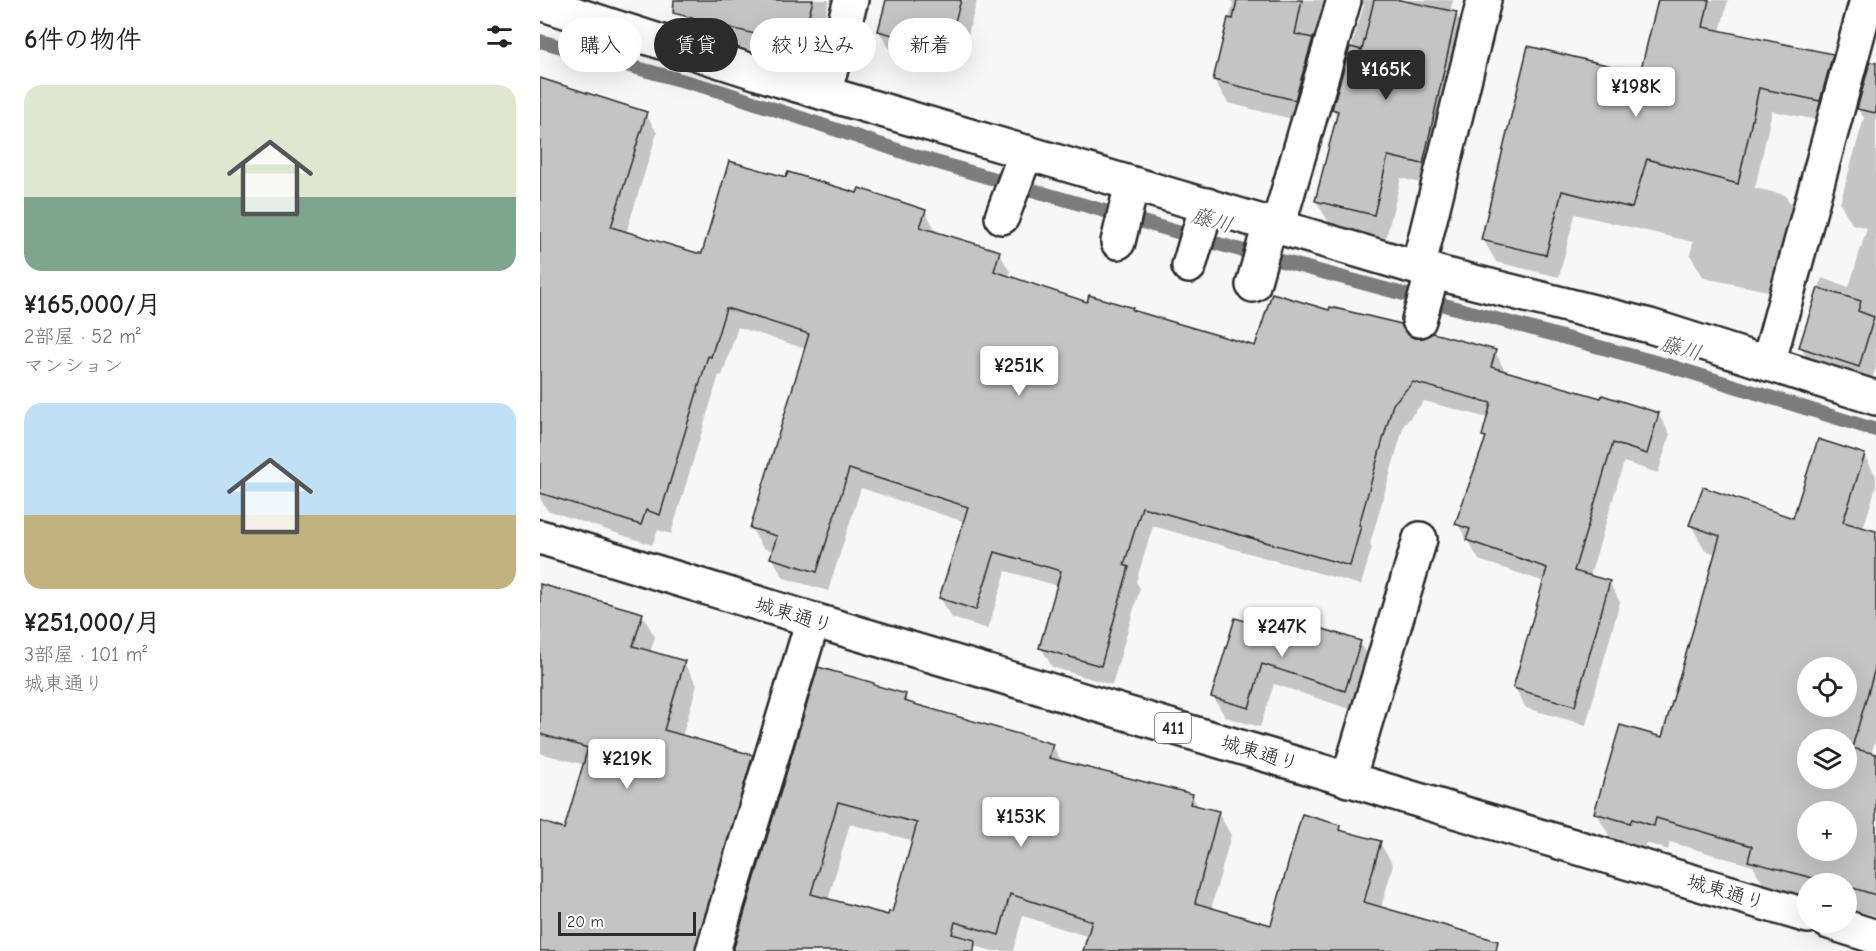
<!DOCTYPE html>
<html lang="ja">
<meta charset="utf-8">
<style>
body{margin:0;font-family:"Comic Neue","Klee One",sans-serif;background:#f6f6f6;color:#222;height:100vh;display:flex;flex-direction:column;font-size:22px;white-space:nowrap}
*{box-sizing:border-box;margin:0}
p{font-size:20px;color:#767676}
.icon{flex:none;width:33px;height:33px;fill:none;stroke:currentColor;stroke-width:2;stroke-linecap:round;stroke-linejoin:round}
.map{position:relative;flex:1;overflow:hidden}
.details{display:flex;flex-direction:column;background:#fff;width:540px}
.details>*{flex:none}
.banner{position:absolute;left:18px;top:18px;width:570px;height:54px;display:flex;gap:12px}
.controls{position:absolute;left:1257px;top:657px;display:grid;gap:12px}
.controls a{display:grid;place-items:center;width:60px;height:60px;border-radius:50%;background:#fff;box-shadow:0 6px 24px #0002;font-size:30px}
.scale{position:absolute;left:18px;bottom:15px;width:138px;box-sizing:border-box;padding-left:6px;border:3px solid #2b2b2b;border-top:0;font-size:16px;line-height:21px;white-space:nowrap;color:#2b2b2b;-webkit-text-stroke:4px #fff;paint-order:stroke}
.price{position:absolute;translate:-50% -51px;padding:0 14px;border-radius:6px;background:#fff;color:#222;font-size:20px;line-height:39px;filter:drop-shadow(0 2px 3px #0008)}
.price::after{content:'';position:absolute;left:50%;top:36px;width:18px;height:14px;margin-left:-9px;background:inherit;clip-path:polygon(0 0,100% 0,50% 100%)}
.price.current{background:#2b2b2b;color:#fff}
ul{padding:0;list-style:none}
li{display:grid;align-content:center;gap:12px;height:318px;padding:0 24px}
li span{display:grid;place-items:center;height:186px;border-radius:18px;color:#555}
li>.icon{margin-inline-start:auto}
span .icon{width:108px;height:108px;fill:#fffc;stroke-width:1}
li b{font-size:26px}
h2{display:flex;justify-content:space-between;align-items:center;height:72px;padding:0 24px;font-size:26px}
.pill{padding:0 21px;border-radius:27px;background:#fff;box-shadow:0 6px 24px #0002;font-size:21px;line-height:54px}
.pill.current{background:#2b2b2b;color:#fff}
main{display:flex;flex:1;min-height:0}
.map>svg:first-child{display:block}
</style>
<main>
<section class="details">
<h2>6件の物件<svg class="icon" aria-label="filters" viewBox="0 0 24 24"><path d="M4 7h16M4 17h16"/><circle cx="9" cy="7" r="2"/><circle cx="15" cy="17" r="2"/></svg></h2>
<ul>
<li><span style="background:linear-gradient(#dfe7d0 60%,#7fa58c 0)"><svg class="icon" aria-label="home" viewBox="0 0 24 24"><path d="M3 11l9-7 9 7M6 9v11h12V9"/></svg></span><div><b>¥165,000/月</b><p>2部屋 · 52 m²</p><p>マンション</p></div></li>
<li><span style="background:linear-gradient(#bfe0f5 60%,#c2b280 0)"><svg class="icon" aria-label="home" viewBox="0 0 24 24"><path d="M3 11l9-7 9 7M6 9v11h12V9"/></svg></span><div><b>¥251,000/月</b><p>3部屋 · 101 m²</p><p>城東通り</p></div></li>
</ul>
</section>
<div class="map">
<svg width="1336" height="951" viewBox="0 0 1336 951">
<rect width="100%" height="100%" fill="#f7f7f7"/>
<filter id="ink" filterUnits="userSpaceOnUse"><feTurbulence type="fractalNoise" baseFrequency=".0167" numOctaves="2"/><feDisplacementMap in="SourceGraphic" scale="12" xChannelSelector="R" yChannelSelector="G"/><feConvolveMatrix kernelMatrix="1 2 1 2 8 2 1 2 1" color-interpolation-filters="sRGB"/></filter>
<g filter="url(#ink)">
<!-- shadow -->
<g fill="#0003" fill-rule="evenodd">
<path d="M152 0H289L272 65 193 45 191 52 158 43 146 22Z"/>
<path d="M347 0H437L419 69 351 51 339 31Z"/>
<path d="M691 0H913L910 12 916 14 929 37 896 187 861 178 846 238 790 224 776 201 798 118 793 109 824 5 814 4 768 123 688 103 674 80 693 4Z"/>
<path d="M1120 0H1188L1180 32 1292 55 1305 78 1293 123 1232 111 1215 188 1245 195 1259 218 1242 294 1164 278 1150 255 1153 242 1035 214 1019 277 956 262 943 239 1101 75Z"/>
<path d="M1331 63 1336 64V367L1330 386 1272 368 1261 347 1282 278 1309 287 1327 228 1312 224 1300 203 1324 118 1318 109Z"/>
<path d="M0 88 106 114 117 133 86 233 157 254H163L318 195 385 211 396 231V233L459 252 470 272 469 277 548 304 592 309 594 312 716 348 865 335 874 340 955 351 966 373 1118 414 1130 434 1118 473 1084 462 1050 576 1069 582 1080 602 1046 725 986 708 975 688 1005 582 939 560 917 523 946 441 943 436 948 418 884 401 864 425 830 544 832 547 821 585 613 526 596 582 600 588 572 685 512 667 501 647 518 586 466 571 448 629 412 618 400 598 425 522 321 488 288 591 244 578 232 558 234 551 223 548 211 528 266 349 198 327 182 376 179 375 131 534 118 530 112 545 7 510 0 498Z"/>
<path d="M1324 455 1336 476V487L1323 529 1336 533V738L1331 755 1336 756V916L1306 908V884H1268V897L1224 885 1213 866 1130 842 1128 850 1106 843 1104 847 1070 837 1056 812 1123 739 1176 554 1165 550 1151 525 1254 520ZM1268 668H1306V706H1268ZM1268 740H1306V778H1268ZM1268 812H1306V850H1268Z"/>
<path d="M102 614 115 637 110 653 144 663 157 685 142 737 212 756 225 778 173 951H0V823L25 831 45 765 0 753V626Z"/>
<path d="M751 636 820 642 831 662 816 711 734 684 720 727 685 717 673 696Z"/>
<path d="M335 687 365 696 370 705 512 745 522 762 652 796 659 808 678 813 691 835 671 909 732 927 799 826 803 833 840 843 853 865 841 908 924 951H545L549 937 483 916 473 951H452L428 944 426 951H194ZM310 824 374 841 353 913 349 917 288 900Z"/>
</g>
<g fill="none" stroke-linecap="round" stroke-linejoin="round">
<!-- stream -->
<path stroke="#7b7b7b" stroke-width="14" d="M0 41 180 91 375 156 682 245 1130 366 1336 430"/>
</g>
<!-- building -->
<g fill="#c4c4c4" stroke="#2b2b2b" stroke-width="1.5" fill-rule="evenodd">
<path d="M134 0H273L261 46 133 13Z"/>
<path d="M346 0H421L407 50 338 31Z"/>
<path d="M697 0H762L755 34 773 38 755 100 673 80 688 18 693 19Z"/>
<path d="M834 0H860L917 12 883 164 848 156 834 215 775 201 798 111 792 109 810 47 822 50Z"/>
<path d="M1118 0H1169L1163 27 1293 54 1280 101 1219 88 1198 184 1107 159 1092 208 1022 191 1006 255 941 240 988 46 1100 73Z"/>
<path d="M1330 62 1336 63V113L1317 109Z"/>
<path d="M0 78 107 112 71 227 157 253H162L189 161 246 177 248 172 317 193 319 188 386 210 380 227 460 251 454 271 547 302 549 295 593 308 592 310 715 346 732 293 789 310 790 307 861 324 866 333 874 338H884L893 333 956 350 951 367 1061 398 1062 395 1119 413 1107 454 1073 443 1034 571 1070 581 1035 706 973 688 1007 568 926 540 930 529 915 524 946 437 942 436 951 403 873 382 853 404 819 525 821 526 810 566 602 507 584 565 589 567 561 666 499 648 521 571 455 552 436 610 399 598 428 507 309 469 277 572 230 558 237 536 210 528 269 334 186 308 171 357 168 356 120 515 106 510 101 525 0 493Z"/>
<path d="M1278 288 1321 301 1318 311 1334 317 1319 367 1259 347Z"/>
<path d="M1278 439 1325 454 1303 522 1336 531V665L1312 748 1336 754V895L1306 886V884L1280 880 1208 861 1212 846 1116 818 1114 826 1092 819 1090 823 1054 813 1080 725 1122 737 1180 536 1149 525 1163 487 1253 518ZM1268 668H1306V706H1268ZM1268 740H1306V778H1268ZM1268 812H1306V850H1268Z"/>
<path d="M0 584 103 613 93 646 145 661 124 730 213 755 155 951H0V821L24 829 48 748 0 734Z"/>
<path d="M695 618 750 634 755 620 821 641 805 691 722 664 709 708 671 697Z"/>
<path d="M278 667 334 683V685L366 694 364 701 513 744 509 758 653 794 650 804 679 811 655 903 731 925 762 814 800 825 799 830 841 841 824 902 958 941 956 951H543L552 921 470 894 459 935 415 922 412 934 435 940 434 951H193ZM298 802 377 823 352 912 349 911 348 915 271 894Z"/>
</g>
<g fill="none" stroke-linecap="round" stroke-linejoin="round">
<!-- minor casing -->
<g stroke="#2b2b2b" stroke-width="38">
<g id="minor">
<path d="M0 3 240 80 878 268 1110 326 1336 398"/>
<path d="M284 93 311 0"/>
<path d="M462 217 486 152"/>
<path d="M738 226 804 0"/>
<path d="M578 242 592 184"/>
<path d="M649 266 667 205"/>
<path d="M878 268 944 0"/>
<path d="M713 285 730 224"/>
<path d="M879 320 893 271"/>
<path d="M1228 364 1327 0"/>
<path d="M808 780 880 539"/>
<path d="M173 951 273 620"/>
</g>
</g>
<!-- highway casing -->
<g stroke="#2b2b2b" stroke-width="38">
<g id="highway">
<path d="M0 537 273 620 1268 916"/>
<path d="M1289 922 1336 937"/>
</g>
</g>
<!-- minor -->
<use href="#minor" stroke="#fff" stroke-width="33"/>
<!-- highway -->
<use href="#highway" stroke="#fff" stroke-width="33"/>
</g>
</g>
<g text-anchor="middle" dominant-baseline="central" stroke-width="6" stroke-linejoin="round" paint-order="stroke">
<!-- shield labels -->
<rect fill="#fff" stroke="#6b6b6b" stroke-width="1.5" x="615" y="713" width="36" height="30" rx="4.5"/>
<g font-size="18" font-weight="bold" fill="#2b2b2b">
<text x="633" y="728">411</text>
</g>
<!-- street labels -->
<g font-size="20" fill="#2b2b2b" stroke="#fff">
<text transform="translate(254 615) rotate(17)">城東通り</text>
<text transform="translate(720 753) rotate(17)">城東通り</text>
<text transform="translate(1186 892) rotate(17)">城東通り</text>
</g>
<!-- water labels -->
<g font-size="21" font-style="italic" fill="#5a5a5a" stroke="#fff">
<text transform="translate(672 220) rotate(16)">藤川</text>
<text transform="translate(1141 348) rotate(16)">藤川</text>
</g>
</g>
</svg>
<div class="controls">
<a><svg class="icon" aria-label="locate" viewBox="0 0 24 24"><circle cx="12" cy="12" r="6"/><path d="M12 2v4M12 18v4M2 12h4M18 12h4"/></svg></a>
<a><svg class="icon" aria-label="layers" viewBox="0 0 24 24"><path d="M12 4l9 5-9 5-9-5zM3 14l9 5 9-5"/></svg></a>
<a>+</a>
<a>−</a>
</div>
<div class="scale">20 m</div>
<b class="price current" style="left:846px;top:101px">¥165K</b>
<b class="price" style="left:1096px;top:118px">¥198K</b>
<b class="price" style="left:479px;top:397px">¥251K</b>
<b class="price" style="left:742px;top:658px">¥247K</b>
<b class="price" style="left:87px;top:790px">¥219K</b>
<b class="price" style="left:481px;top:848px">¥153K</b>
<div class="banner">
<a class="pill">購入</a>
<a class="pill current">賃貸</a>
<a class="pill">絞り込み</a>
<a class="pill">新着</a>
</div>
</div>
</main>
